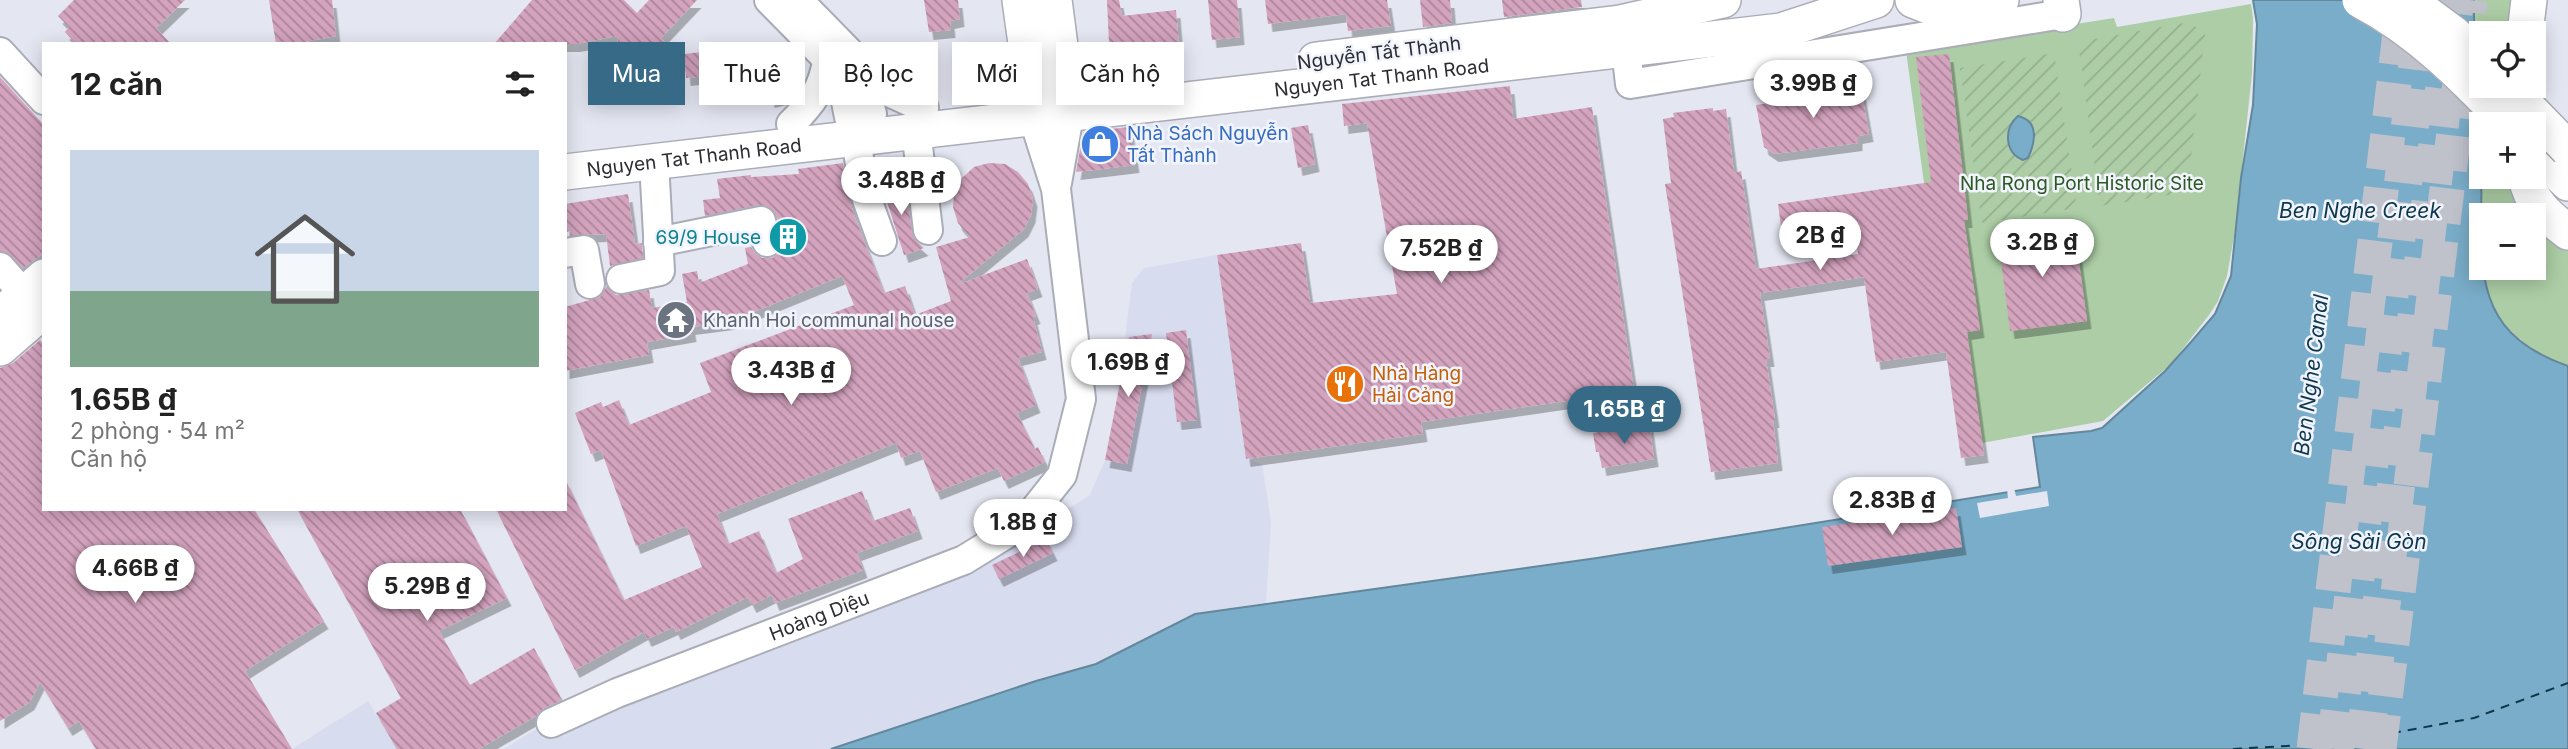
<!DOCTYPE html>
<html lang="vi">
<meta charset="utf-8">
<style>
body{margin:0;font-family:Inter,sans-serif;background:#f6f6f6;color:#222;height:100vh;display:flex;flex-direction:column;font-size:26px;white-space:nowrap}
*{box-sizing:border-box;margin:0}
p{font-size:23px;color:#767676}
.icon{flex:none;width:38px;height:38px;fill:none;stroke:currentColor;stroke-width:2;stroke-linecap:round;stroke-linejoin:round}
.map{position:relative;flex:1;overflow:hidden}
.side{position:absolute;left:42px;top:42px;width:525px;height:469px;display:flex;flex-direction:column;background:#fff;border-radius:0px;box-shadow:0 4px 18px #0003}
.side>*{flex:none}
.banner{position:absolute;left:588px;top:42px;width:665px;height:63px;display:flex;gap:14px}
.buttons{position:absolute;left:2469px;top:21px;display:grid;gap:14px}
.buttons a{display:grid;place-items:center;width:77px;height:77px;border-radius:0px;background:#fff;box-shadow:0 4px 18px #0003;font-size:35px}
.price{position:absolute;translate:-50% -60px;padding:0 16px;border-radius:24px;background:#fff;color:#222;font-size:23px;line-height:46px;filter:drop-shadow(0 2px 4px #0008)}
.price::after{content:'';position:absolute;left:50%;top:42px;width:21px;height:16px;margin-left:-10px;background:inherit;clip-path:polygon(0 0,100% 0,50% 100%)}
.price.current{background:#366a86;color:#fff}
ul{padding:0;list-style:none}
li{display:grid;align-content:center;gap:14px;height:371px;padding:0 28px}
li+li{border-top:2px solid #e0e0e0}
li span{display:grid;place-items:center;height:217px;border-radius:0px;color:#555}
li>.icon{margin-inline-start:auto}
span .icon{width:126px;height:126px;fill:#fffc;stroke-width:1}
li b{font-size:30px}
h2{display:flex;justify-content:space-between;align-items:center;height:84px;padding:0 28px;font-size:30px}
.chip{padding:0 24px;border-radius:0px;background:#fff;box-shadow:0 4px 18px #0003;font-size:24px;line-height:63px}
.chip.current{background:#366a86;color:#fff}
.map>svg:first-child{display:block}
</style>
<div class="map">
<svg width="2568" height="749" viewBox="0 0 2568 749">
<defs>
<pattern id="garden-furrows" width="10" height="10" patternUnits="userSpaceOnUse" patternTransform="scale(1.75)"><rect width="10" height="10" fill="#accda5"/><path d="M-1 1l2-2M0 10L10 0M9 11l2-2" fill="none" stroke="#94b08e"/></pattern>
<pattern id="building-back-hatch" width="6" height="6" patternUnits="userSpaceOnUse" patternTransform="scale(1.75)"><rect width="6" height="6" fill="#d4a3be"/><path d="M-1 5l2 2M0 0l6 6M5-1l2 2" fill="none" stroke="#ac859b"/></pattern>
<filter id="shadow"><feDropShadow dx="4.5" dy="8" stdDeviation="0" flood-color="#0004"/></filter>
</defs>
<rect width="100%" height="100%" fill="#e4e6f2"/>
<!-- built -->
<g fill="#d8dcef">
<path d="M1217 255 1246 459 1262 464 1271 521 1266 603 1195 614 1096 664 1036 681 831 749H504L552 719 621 701 979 565 1090 495 1105 460 1117 400 1132 283 1144 268Z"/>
<path d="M368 701 397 749H292Z"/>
</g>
<!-- park -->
<g fill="#accda5">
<path d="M2474 0H2523L2519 33H2482V86L2504 124H2482L2481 136 2474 122Z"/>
<path d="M2251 4 2253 18 2252 74 2235 231 2227 276 2218 301 2209 315 2171 364 2103 421 1960 447 1906 51 2114 18 2117 27Z"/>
<path d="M2482 177H2509L2529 215H2482V249Z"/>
<path d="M2534 220 2568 250V366C2523 350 2487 318 2482 268H2534Z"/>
</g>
<!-- garden -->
<g fill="url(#garden-furrows)">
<path d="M2189 22 2205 34 2187 192 2100 206 2078 42Z"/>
<path d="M2054 53 2077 208 1982 223 1960 68Z"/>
</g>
<!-- water -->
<g fill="#7aadc9" stroke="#63879b" stroke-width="2">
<path d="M2253 0H2474V122L2481 136C2481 162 2482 186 2481 212 2480 289 2486 337 2568 366V749H831L1036 681 1096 664 1195 614 1597 558 2040 487 2033 437 2091 431 2102 428 2165 371 2191 342 2215 314 2231 276 2241 178 2253 105 2257 24Z"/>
<path d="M2018 116C2040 121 2035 143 2028 158L2023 160C2005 153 2003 129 2018 116Z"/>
</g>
<!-- pier -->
<path fill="#e4e6f2" d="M2014 488 2016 496 2047 491 2049 506 1980 518 1977 503 2008 498 2007 489Z"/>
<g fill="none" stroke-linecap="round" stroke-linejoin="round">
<!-- ferry -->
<path stroke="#0c374c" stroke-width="2" stroke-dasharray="9 7" stroke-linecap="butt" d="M2233 749 2339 743 2474 718 2568 683"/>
</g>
<!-- building -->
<g fill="url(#building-back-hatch)" filter="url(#shadow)">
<path d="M74 0H185L156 28 171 44H76L65 32 69 27 58 16Z"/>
<path d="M269 0H332L336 36 294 44H276Z"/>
<path d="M532 0H624L637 13 649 0H697L661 38 685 62 684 54 712 51 715 75 686 78 685 63 654 67 657 83 626 87 617 36 576 44H494Z"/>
<path d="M924 0H958L960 19 950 21 951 30 929 32Z"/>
<path d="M1107 0H1119L1122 16 1176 10 1179 47 1124 55 1109 44Z"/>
<path d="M1208 0H1237L1240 37 1212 40Z"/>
<path d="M1265 0H1387L1391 26 1348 31 1346 14 1268 24Z"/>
<path d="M1420 0H1450L1452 23 1423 27Z"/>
<path d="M1502 0H1581L1582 7 1504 17Z"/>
<path d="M759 43 795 56 788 78 787 96 770 100 767 69 738 59 744 44 757 48Z"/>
<path d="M1949 54 1968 220H1964L1980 330 1967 332 1984 455 1961 458 1946 352 1876 362 1864 277 1760 293 1770 359H1766L1775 420H1773L1778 463 1711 472 1665 184 1671 183 1663 119 1674 117 1673 113 1713 108V111L1726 109 1734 173 1741 171 1756 269 1858 254 1854 223 1782 234 1778 204 1931 182 1916 57Z"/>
<path d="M0 77 44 125V253L23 268 12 256 0 251Z"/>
<path d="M1510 86 1513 119 1592 107 1634 391 1421 422 1423 434 1246 459 1217 255 1301 243 1310 303 1397 294 1367 123 1344 126 1342 104Z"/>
<path d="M1847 86 1848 91 1861 89 1869 134 1858 136V143L1774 154 1764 147 1756 105 1769 103V99Z"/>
<path d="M1308 125 1315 164 1298 168 1291 128Z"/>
<path d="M1129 127 1135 165 1076 172 1083 132Z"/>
<path d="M843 163 848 193 854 215 884 293 905 286 915 315 951 301 936 247 970 237 958 223 953 207 954 192 962 178 974 167 989 163 1005 164 1018 172 1028 184 1033 199 1031 215 1024 229 957 285 1027 259 1038 289 1027 293 1036 316 1033 317 1042 352 1018 358 1036 405 1017 413 1035 449 1038 447 1045 462 1004 481 998 468 936 492 920 451 901 458 896 443 717 514 728 544 759 531 776 573 803 559 788 519 862 491 873 521 910 508 918 531 857 553 863 570 775 603 772 595 752 605 748 597 676 632 674 627 647 639 644 632 575 670 496 509H565V479L624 600 702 567 686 526 636 546 601 450 591 454 575 413 601 402 603 407 619 400 629 425 711 392 700 363 854 305 842 276 729 322 691 327 692 334 647 342 649 355 565 371V307L600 297 607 286 616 295 649 290 652 308 687 302 682 274 697 271 699 283 748 264 745 248 751 247 755 253 762 258H772L779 253 783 245 777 216 772 209 765 205H758L705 216 703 200 720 198 717 179 751 175V177L799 174 798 169Z"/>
<path d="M897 181 909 210 912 233 915 240 924 248 904 255 881 183Z"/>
<path d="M628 194 635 244 642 243 643 258 610 266 606 234 571 235V231L565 232V204Z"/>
<path d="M2074 226 2087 321 2010 331 1998 237Z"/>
<path d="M1186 330 1197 420 1177 422 1166 333Z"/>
<path d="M1152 334 1127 464 1105 460 1129 337Z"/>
<path d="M40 340 44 345V509H254L324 621 245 671 292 749H96L79 721 68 728 40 682 30 702 0 721V368L13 363Z"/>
<path d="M1649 424 1654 459 1602 468 1599 452H1596L1593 433Z"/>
<path d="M1956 508 1962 547 1828 566 1822 527Z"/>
<path d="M297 509H460L507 598 439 631 470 685 534 648 562 700 544 708 536 716 479 749H397L376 713 401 698Z"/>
<path d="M1046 539 1053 553 999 579 992 565Z"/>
</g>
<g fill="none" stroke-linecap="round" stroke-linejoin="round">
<!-- major-tunnel -->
<g stroke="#bfc1cb" stroke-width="35" stroke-dasharray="35 18" stroke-linecap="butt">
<path d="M2314 749 2404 0"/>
<path d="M2379 749 2470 0"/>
</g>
<!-- highway-tunnel -->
<g stroke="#bfc1cb" stroke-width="38" stroke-dasharray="38 19" stroke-linecap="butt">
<path d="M2335 749 2424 9"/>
<path d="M2364 749 2455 0"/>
</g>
<!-- minor casing -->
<g stroke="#aaacb7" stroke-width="32">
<g id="minor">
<path d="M769 0 837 69 842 81 849 117"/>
<path d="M798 0 848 51 860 71 872 114"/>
<path d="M1626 49 1630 84 2063 14"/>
<path d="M0 52 44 100"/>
<path d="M860 71 891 93 924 108"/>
<path d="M791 124C813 102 822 90 828 58"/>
<path d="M916 130 928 230"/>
<path d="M856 138 864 191 882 241"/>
<path d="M1057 183 1069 115"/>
<path d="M658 242 761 221 767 242"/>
<path d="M565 253 584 250 590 284"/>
<path d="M0 267 24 294"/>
<path d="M621 279 660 271 654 162"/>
<path id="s1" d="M551 723 617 693 964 560 1024 523 1062 475 1081 399 1056 189 1033 117"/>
</g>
</g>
<!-- major casing -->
<g stroke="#aaacb7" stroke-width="38">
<g id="major">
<path d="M1020 0 1033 94V117"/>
<path d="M1054 0 1069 115"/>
<path d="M1913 0 1936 9 2001 0"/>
<path d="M2061 0 2063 14"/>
<path d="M2525 33 2529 0"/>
<path d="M1316 60 1620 23 1723 0"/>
<path d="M2534 150 2568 183"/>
<path id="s2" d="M565 172 1781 31 1876 0"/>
<path d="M2526 177C2530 202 2548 217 2568 232"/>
<path d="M0 316 44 277"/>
<path d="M0 348 44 310"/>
</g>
</g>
<!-- minor -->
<use href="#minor" stroke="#fff" stroke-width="28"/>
<!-- major -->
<use href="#major" stroke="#fff" stroke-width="35"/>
<!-- major-bridge casing -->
<g stroke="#aaacb7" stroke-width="38" stroke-linecap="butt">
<g id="major-bridge">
<path d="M2360 0C2419 31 2464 77 2509 124"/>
<path d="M2408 0 2454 34 2482 60"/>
<path d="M2507 86 2568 149"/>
</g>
</g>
<!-- major-bridge -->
<use href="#major-bridge" stroke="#fff" stroke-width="35"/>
</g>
<!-- icons -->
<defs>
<g id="shop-disc" transform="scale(2.0125)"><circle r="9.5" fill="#3f7fe0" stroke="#f2f4fd"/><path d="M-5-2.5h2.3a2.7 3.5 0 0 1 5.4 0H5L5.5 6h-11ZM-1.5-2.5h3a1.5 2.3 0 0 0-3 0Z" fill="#fff"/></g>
<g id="building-disc" transform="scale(2.0125)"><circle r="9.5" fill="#0f9aa8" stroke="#f2f4fd"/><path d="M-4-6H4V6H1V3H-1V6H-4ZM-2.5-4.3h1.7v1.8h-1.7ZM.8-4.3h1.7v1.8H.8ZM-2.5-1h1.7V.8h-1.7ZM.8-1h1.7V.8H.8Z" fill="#fff"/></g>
<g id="temple-disc" transform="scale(2.0125)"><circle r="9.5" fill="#6b7280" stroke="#f2f4fd"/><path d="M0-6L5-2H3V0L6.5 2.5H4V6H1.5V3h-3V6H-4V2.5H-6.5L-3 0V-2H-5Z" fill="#fff"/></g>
<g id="restaurant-disc" transform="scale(2.0125)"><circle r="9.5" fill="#e8710a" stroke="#f2f4fd"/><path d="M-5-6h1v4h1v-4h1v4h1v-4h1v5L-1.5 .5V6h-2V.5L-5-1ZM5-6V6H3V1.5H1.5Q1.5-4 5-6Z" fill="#fff"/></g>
</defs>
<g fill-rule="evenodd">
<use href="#shop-disc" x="1100" y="144"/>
<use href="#building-disc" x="788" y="237"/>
<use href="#temple-disc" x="676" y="320"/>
<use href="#restaurant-disc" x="1345" y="384"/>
</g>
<g text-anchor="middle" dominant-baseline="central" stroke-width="5" stroke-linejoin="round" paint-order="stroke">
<!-- street labels -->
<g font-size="19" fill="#2c2d31" stroke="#f2f4fd">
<text transform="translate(1379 53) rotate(-7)">Nguyễn Tất Thành</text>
<text stroke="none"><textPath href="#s2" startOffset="822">Nguyen Tat Thanh Road</textPath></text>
<text stroke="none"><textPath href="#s2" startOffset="130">Nguyen Tat Thanh Road</textPath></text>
<text stroke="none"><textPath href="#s1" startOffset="289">Hoàng Diệu</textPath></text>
</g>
<!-- shop labels -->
<g font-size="19" fill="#366cbe" stroke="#f2f4fd" text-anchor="start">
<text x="1127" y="133">Nhà Sách Nguyễn<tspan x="1127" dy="22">Tất Thành</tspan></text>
</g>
<!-- park labels -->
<g font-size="19" fill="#2c5922" stroke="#f2f4fd">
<text x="2082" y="183">Nha Rong Port Historic Site</text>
</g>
<!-- culture labels -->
<g font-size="19" fill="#0d838f" stroke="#f2f4fd" text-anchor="end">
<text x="761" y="237">69/9 House</text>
</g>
<!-- worship labels -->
<g font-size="19" fill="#5b616d" stroke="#f2f4fd" text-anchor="start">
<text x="703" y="320">Khanh Hoi communal house</text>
</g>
<!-- food labels -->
<g font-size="19" fill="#c56008" stroke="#f2f4fd" text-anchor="start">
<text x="1372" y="373">Nhà Hàng<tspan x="1372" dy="22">Hải Cảng</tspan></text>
</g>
<!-- water labels -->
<g font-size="21" font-style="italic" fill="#0c374c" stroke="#f2f4fd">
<text x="2360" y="210">Ben Nghe Creek</text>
<text transform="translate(2311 375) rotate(-83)">Ben Nghe Canal</text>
<text x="2359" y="541">Sông Sài Gòn</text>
</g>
</g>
</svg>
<div class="buttons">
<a><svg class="icon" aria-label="locate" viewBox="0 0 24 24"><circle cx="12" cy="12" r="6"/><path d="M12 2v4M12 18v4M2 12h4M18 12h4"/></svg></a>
<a>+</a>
<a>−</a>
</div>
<b class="price" style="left:1813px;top:120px">3.99B ₫</b>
<b class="price" style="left:901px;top:217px">3.48B ₫</b>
<b class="price" style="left:1820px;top:272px">2B ₫</b>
<b class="price" style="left:2042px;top:279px">3.2B ₫</b>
<b class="price" style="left:1441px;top:285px">7.52B ₫</b>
<b class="price" style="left:1128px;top:399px">1.69B ₫</b>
<b class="price" style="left:791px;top:407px">3.43B ₫</b>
<b class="price current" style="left:1624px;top:446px">1.65B ₫</b>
<b class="price" style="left:1892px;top:537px">2.83B ₫</b>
<b class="price" style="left:1023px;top:559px">1.8B ₫</b>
<b class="price" style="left:135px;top:605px">4.66B ₫</b>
<b class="price" style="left:427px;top:623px">5.29B ₫</b>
<div class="banner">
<a class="chip current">Mua</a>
<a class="chip">Thuê</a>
<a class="chip">Bộ lọc</a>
<a class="chip">Mới</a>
<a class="chip">Căn hộ</a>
</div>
<section class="side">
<h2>12 căn<svg class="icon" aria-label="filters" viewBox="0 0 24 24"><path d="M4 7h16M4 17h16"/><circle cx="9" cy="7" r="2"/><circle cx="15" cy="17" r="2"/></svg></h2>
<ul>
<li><span style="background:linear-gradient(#c9d6e8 65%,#7fa58c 0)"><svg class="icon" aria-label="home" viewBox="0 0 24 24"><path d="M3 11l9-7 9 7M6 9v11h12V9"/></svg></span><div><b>1.65B ₫</b><p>2 phòng · 54 m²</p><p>Căn hộ</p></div></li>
</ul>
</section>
</div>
